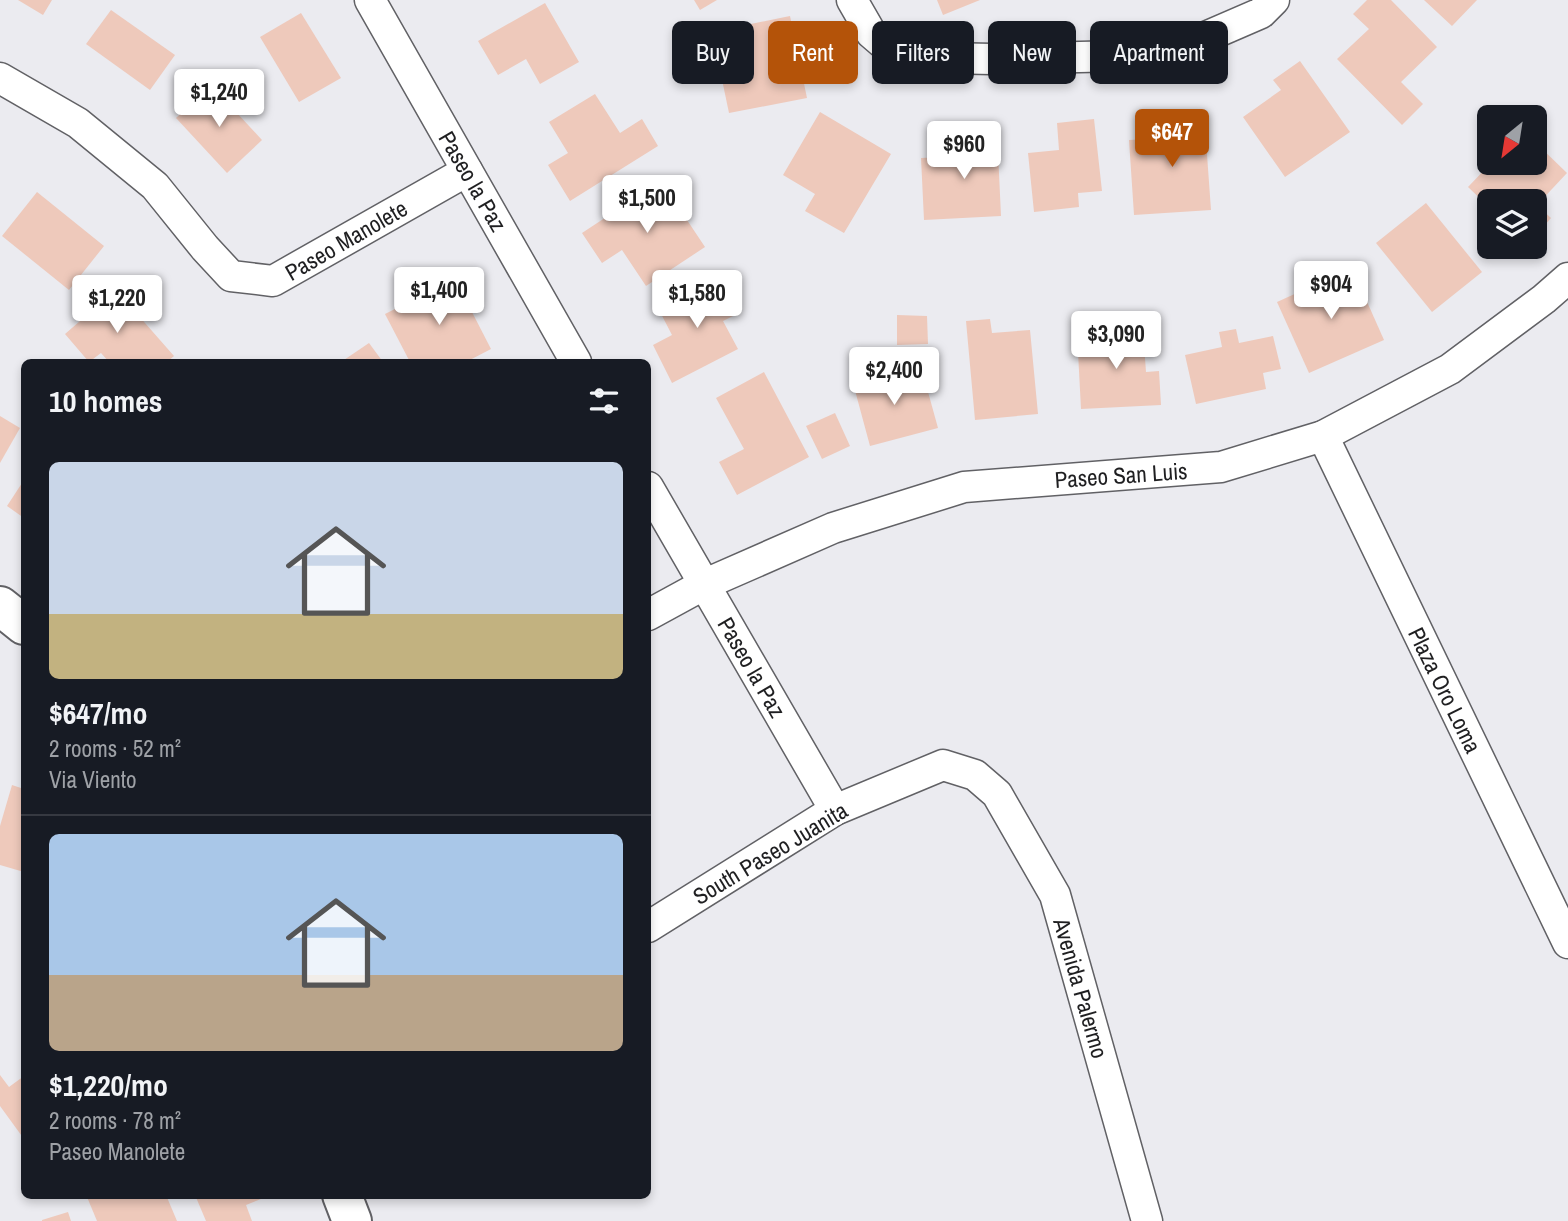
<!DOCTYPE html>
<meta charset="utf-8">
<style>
body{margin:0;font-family:"Archivo Narrow",sans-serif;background:#242831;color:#f1f3f6;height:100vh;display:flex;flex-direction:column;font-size:26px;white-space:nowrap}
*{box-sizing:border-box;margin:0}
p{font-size:23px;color:#9ea1a6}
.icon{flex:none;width:38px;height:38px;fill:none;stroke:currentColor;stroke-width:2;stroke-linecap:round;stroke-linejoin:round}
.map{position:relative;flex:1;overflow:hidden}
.panel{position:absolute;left:21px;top:359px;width:630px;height:840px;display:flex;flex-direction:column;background:#171b24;border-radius:10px;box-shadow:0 4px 10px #0003}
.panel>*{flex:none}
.top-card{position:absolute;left:672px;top:21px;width:665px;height:63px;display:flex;gap:14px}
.needle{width:46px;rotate:210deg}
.buttons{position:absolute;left:1477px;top:105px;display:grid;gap:14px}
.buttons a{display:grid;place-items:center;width:70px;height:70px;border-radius:10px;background:#171b24;box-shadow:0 4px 10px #0003;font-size:35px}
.price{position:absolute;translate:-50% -60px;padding:0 16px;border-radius:7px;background:#fff;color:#222;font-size:23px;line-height:46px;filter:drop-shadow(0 2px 4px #0008)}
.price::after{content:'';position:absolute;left:50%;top:42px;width:21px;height:16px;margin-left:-10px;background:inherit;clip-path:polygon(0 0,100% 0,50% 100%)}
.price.on{background:#b45309;color:#fff}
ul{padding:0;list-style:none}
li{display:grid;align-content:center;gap:14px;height:371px;padding:0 28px}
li+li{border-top:2px solid #363941}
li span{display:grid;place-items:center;height:217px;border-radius:10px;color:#555}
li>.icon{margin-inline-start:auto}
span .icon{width:126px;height:126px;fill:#fffc;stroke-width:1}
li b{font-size:30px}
h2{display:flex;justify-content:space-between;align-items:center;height:84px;padding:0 28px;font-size:30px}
.pill{padding:0 24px;border-radius:10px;background:#171b24;box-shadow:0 4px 10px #0003;font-size:24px;line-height:63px}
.pill.on{background:#b45309;color:#fff}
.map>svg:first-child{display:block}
</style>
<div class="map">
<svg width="1568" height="1221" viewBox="0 0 1568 1221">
<rect width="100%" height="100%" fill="#ebebf0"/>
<!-- building -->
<g fill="#eec9bb">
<path d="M18 0H52L43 15Z"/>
<path d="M694 0H717L700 10Z"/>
<path d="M937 0H980L943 15Z"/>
<path d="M1367 0H1391L1437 47 1401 82 1423 104 1402 125 1337 59 1369 29 1353 14Z"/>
<path d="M1424 0H1477L1452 26Z"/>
<path d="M545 3 579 62 540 84 526 59 498 75 478 41Z"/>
<path d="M111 10 175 55 150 90 86 44Z"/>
<path d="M301 13 341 78 299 102 260 37Z"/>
<path d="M790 16 807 98 729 113 712 32Z"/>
<path d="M1300 61 1350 132 1285 177 1243 117 1281 90 1273 80Z"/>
<path d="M211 85 262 140 227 173 176 118Z"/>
<path d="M595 94 620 133 642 119 658 146 570 201 548 165 568 153 549 122Z"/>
<path d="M820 112 891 154 844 233 805 211 815 194 783 175Z"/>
<path d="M1204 113 1211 210 1134 215 1129 140 1170 138 1168 115Z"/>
<path d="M1094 119 1102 191 1078 193 1079 207 1034 212 1028 153 1059 150 1057 123Z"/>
<path d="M997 131 1001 216 924 220 921 158 962 156 961 133Z"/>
<path d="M1535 142 1567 173 1537 205 1551 218 1535 236V201H1489V207L1468 187 1491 163H1535Z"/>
<path d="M661 181 705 247 646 286 622 250 602 263 582 233Z"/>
<path d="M37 192 104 246 69 290 2 236Z"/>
<path d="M1426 203 1482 272 1432 312 1376 243Z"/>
<path d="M1352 268 1384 340 1309 373 1277 302Z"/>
<path d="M720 276 739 313 723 321 738 349 672 383 653 345 672 335 658 308Z"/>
<path d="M455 279 491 349 466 362H410L385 314Z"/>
<path d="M116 290 174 356 167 362H109L101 353 89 362 65 334Z"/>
<path d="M897 315 927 316 928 344 897 345Z"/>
<path d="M990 319 992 333 1030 330 1038 414 975 420 966 321Z"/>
<path d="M1236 329 1239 343 1273 336 1281 369 1263 373 1266 389 1196 404 1185 355 1222 347 1219 332Z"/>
<path d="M1143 330 1146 372 1159 371 1161 405 1081 409 1077 333Z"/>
<path d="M369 343 383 362H341Z"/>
<path d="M904 369 909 385 925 381 938 428 870 446 853 383Z"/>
<path d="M764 372 809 457 737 495 719 462 744 449 716 398Z"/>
<path d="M835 413 850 446 822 459 806 426Z"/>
<path d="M0 416 20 428 0 463Z"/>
<path d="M24 480V518L7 506Z"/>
<path d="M12 785 24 789V872L0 865V826Z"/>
<path d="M0 1075 9 1087 24 1076V1139L0 1106Z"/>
<path d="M92 1195H166L177 1221H97L87 1197Z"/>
<path d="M195 1195H271L246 1205 252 1221H206Z"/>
<path d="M68 1212 71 1221H42V1220Z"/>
</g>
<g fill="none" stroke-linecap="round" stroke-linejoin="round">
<!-- street casing -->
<g stroke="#616165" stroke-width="33">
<g id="street">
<path d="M370 0 576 362"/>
<path d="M852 0 871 33 899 57 992 59 1164 55 1261 13 1274 0"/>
<path d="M0 78 78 123 155 186 205 248 231 276 273 281 467 171"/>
<path d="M1323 436 1568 943"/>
<path d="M648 487 835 810"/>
<path d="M648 615 703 585 833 528 964 487 1221 467 1323 436 1450 369 1544 299 1568 278"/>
<path d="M648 927 835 810 943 765 975 775 997 794 1055 895 1147 1221"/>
</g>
</g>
<!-- secondary casing -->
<g stroke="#616165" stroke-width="42">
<g id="secondary">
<path d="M0 606 24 625"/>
<path d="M342 1195 352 1221"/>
</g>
</g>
<!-- street -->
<use href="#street" stroke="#fff" stroke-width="30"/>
<!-- secondary -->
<use href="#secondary" stroke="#fff" stroke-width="38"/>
</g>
<g text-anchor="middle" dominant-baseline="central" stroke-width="6" stroke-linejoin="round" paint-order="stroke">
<!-- street labels -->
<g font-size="23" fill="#1f1f21" stroke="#fff">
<text transform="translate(473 181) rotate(60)">Paseo la Paz</text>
<text transform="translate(346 240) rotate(-30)">Paseo Manolete</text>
<text transform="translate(1121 475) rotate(-4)">Paseo San Luis</text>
<text transform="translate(752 667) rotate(60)">Paseo la Paz</text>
<text transform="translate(1445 690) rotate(64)">Plaza Oro Loma</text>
<text transform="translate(770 853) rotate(-31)">South Paseo Juanita</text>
<text transform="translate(1081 988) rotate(74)">Avenida Palermo</text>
</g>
</g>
</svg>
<div class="buttons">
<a><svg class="needle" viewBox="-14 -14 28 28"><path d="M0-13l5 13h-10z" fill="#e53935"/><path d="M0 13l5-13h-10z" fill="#9ea1a6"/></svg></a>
<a><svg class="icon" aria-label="layers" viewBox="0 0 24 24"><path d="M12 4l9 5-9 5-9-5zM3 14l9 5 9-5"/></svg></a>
</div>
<b class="price" style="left:219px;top:129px">$1,240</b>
<b class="price on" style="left:1172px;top:169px">$647</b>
<b class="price" style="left:964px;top:181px">$960</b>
<b class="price" style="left:647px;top:235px">$1,500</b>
<b class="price" style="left:1331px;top:321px">$904</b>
<b class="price" style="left:439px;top:327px">$1,400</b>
<b class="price" style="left:697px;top:330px">$1,580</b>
<b class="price" style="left:117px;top:335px">$1,220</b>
<b class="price" style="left:1116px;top:371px">$3,090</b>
<b class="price" style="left:894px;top:407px">$2,400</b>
<div class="top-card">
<a class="pill">Buy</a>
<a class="pill on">Rent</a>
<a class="pill">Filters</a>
<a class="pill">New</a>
<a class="pill">Apartment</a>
</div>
<section class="panel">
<h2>10 homes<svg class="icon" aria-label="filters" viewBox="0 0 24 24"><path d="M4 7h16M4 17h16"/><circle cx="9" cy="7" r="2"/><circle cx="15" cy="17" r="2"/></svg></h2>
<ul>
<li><span style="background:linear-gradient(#c9d6e8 70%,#c2b280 0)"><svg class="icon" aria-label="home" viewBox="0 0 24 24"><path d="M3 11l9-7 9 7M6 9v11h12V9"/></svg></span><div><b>$647/mo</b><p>2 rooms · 52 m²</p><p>Via Viento</p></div></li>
<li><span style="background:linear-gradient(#a9c7e8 65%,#b9a48a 0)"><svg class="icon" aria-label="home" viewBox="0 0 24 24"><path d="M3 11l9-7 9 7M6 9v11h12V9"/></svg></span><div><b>$1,220/mo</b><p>2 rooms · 78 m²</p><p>Paseo Manolete</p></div></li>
</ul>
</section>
</div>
